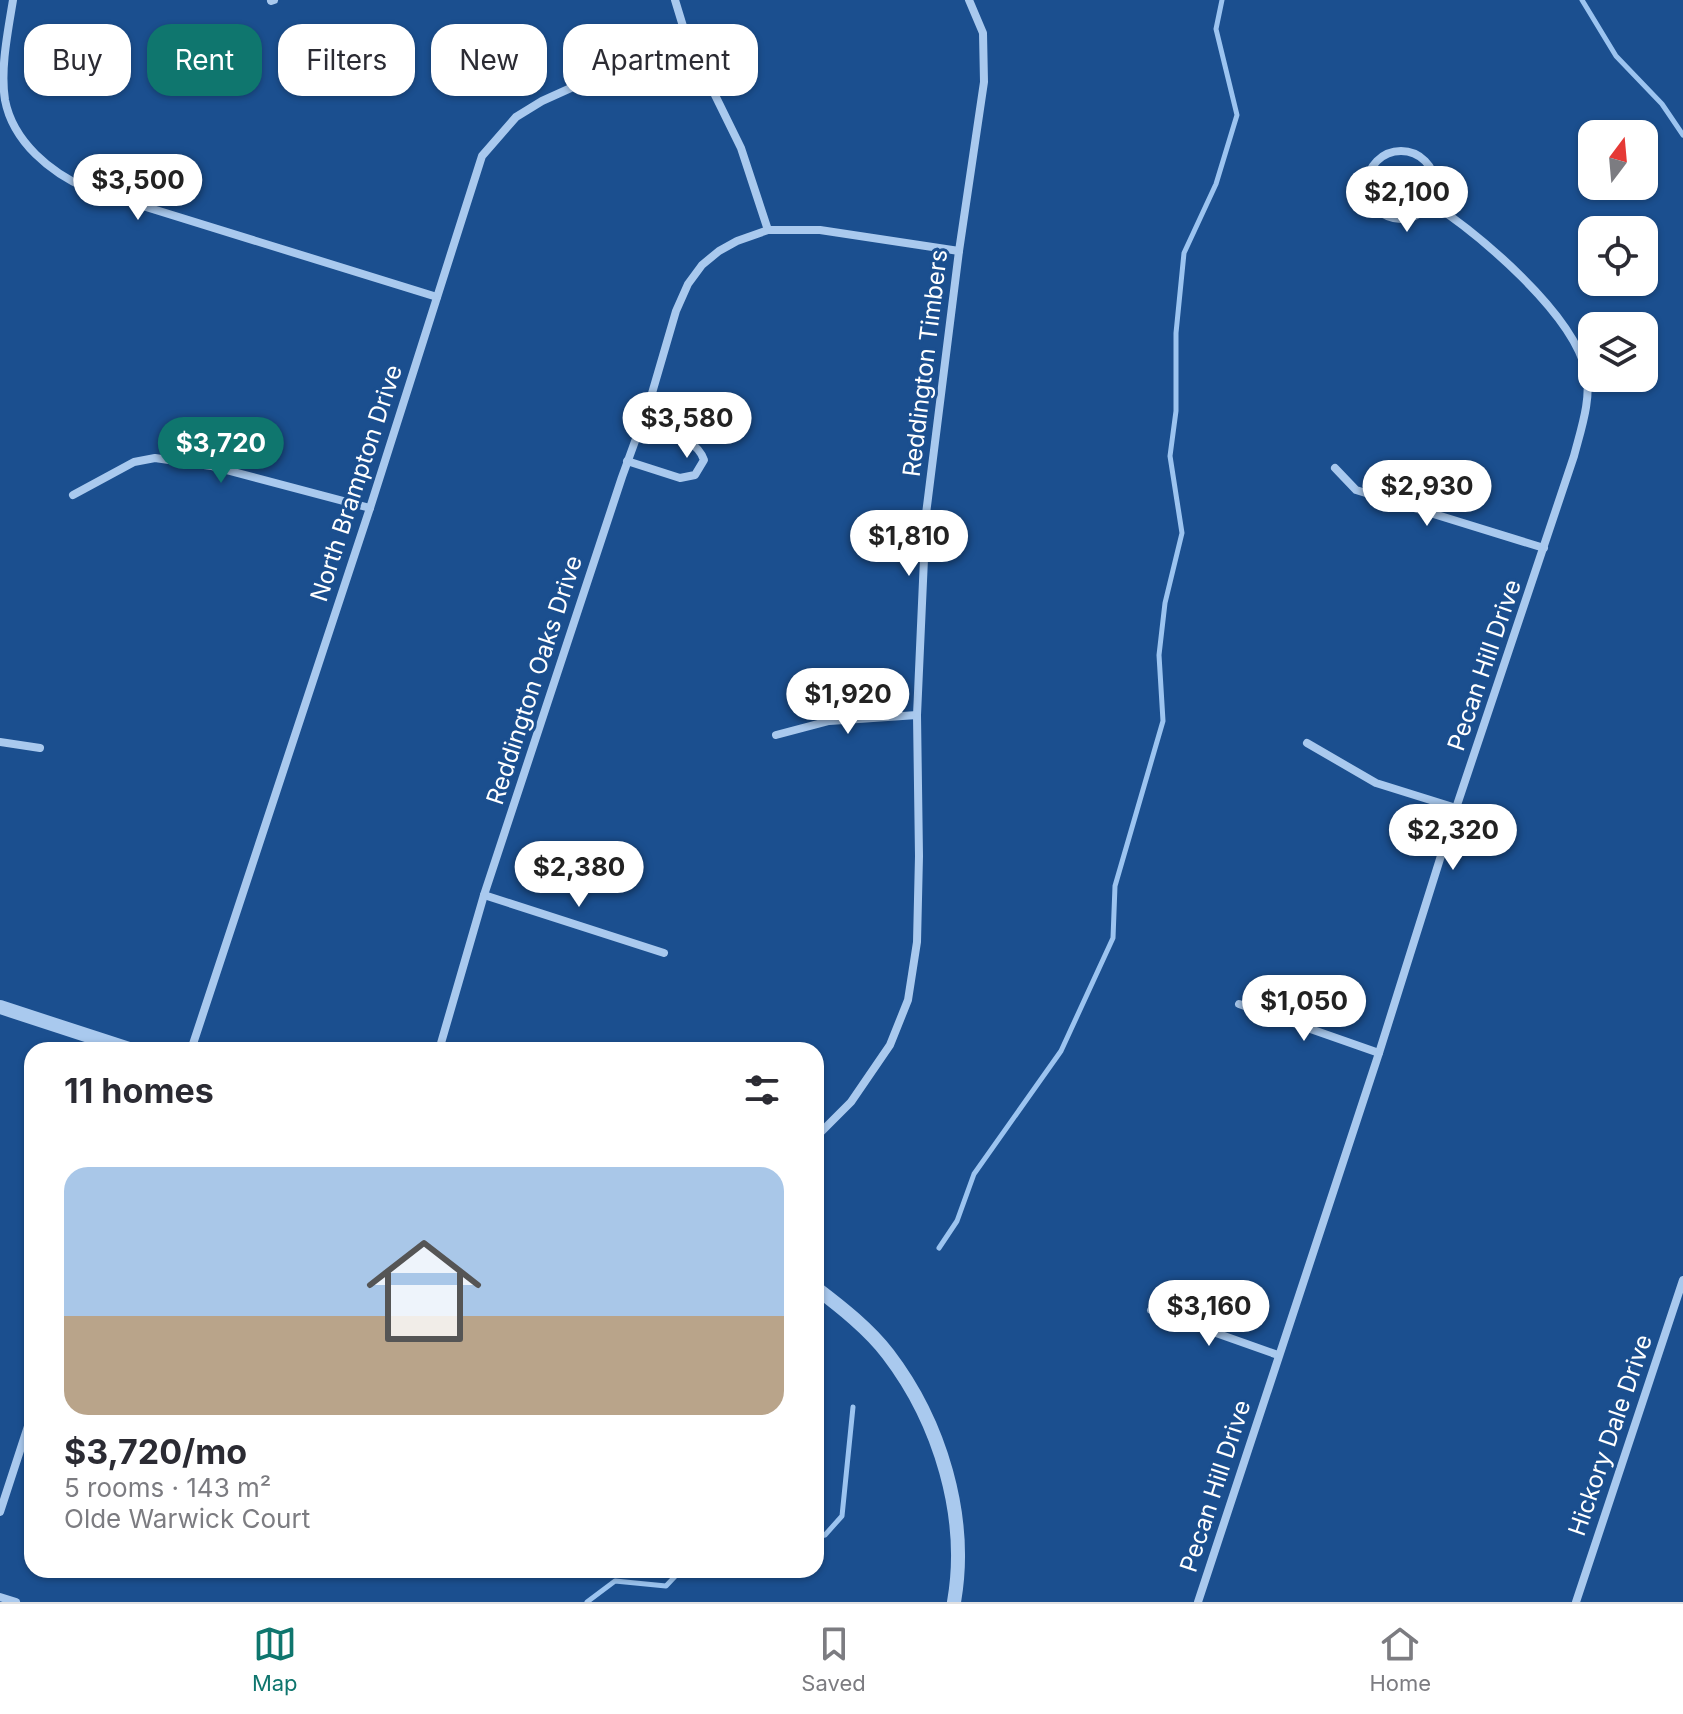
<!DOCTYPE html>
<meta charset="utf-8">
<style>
body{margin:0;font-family:Inter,sans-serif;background:#f2f2f3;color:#2b2b33;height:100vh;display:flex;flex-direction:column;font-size:30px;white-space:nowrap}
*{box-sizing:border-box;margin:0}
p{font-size:26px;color:#7c7c81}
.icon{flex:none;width:44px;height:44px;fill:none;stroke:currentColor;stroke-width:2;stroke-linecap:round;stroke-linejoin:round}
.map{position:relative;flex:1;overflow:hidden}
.sheet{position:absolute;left:24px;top:1042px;width:800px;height:536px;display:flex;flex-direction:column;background:#fff;border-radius:24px;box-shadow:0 2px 6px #0004}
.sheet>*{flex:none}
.banner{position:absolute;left:24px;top:24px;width:800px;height:72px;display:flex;gap:16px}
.needle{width:52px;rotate:16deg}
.fabs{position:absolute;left:1578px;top:120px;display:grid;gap:16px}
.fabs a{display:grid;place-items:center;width:80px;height:80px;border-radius:16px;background:#fff;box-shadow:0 2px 6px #0004;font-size:40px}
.price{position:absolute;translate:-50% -68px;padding:0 18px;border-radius:28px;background:#fff;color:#222;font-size:26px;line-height:52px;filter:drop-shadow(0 2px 4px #0008)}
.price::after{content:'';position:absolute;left:50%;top:48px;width:24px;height:18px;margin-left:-12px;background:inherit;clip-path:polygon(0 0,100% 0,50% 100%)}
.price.selected{background:#0f766e;color:#fff}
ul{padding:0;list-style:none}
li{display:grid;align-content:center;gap:16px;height:424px;padding:0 40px}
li+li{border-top:2px solid #e1e1e2}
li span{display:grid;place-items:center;height:248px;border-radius:24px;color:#555}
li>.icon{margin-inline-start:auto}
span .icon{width:144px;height:144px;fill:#fffc;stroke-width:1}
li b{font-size:34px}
h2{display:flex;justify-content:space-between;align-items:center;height:96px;padding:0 40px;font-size:34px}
.tag{padding:0 28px;border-radius:24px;background:#fff;box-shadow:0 2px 6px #0004;font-size:28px;line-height:72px}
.tag.selected{background:#0f766e;color:#fff}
.tabs{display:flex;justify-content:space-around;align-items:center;height:112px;border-top:2px solid #e1e1e2;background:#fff;font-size:22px;color:#7c7c81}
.tabs a{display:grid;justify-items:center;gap:4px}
.tabs .selected{color:#0f766e}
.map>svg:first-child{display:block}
</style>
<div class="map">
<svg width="1683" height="1602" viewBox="0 0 1683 1602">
<rect width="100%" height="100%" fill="#1b4f8f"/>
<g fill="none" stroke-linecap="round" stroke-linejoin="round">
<!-- stream -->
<g stroke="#9cc4f0" stroke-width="5">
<path d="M1582 0 1616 56 1662 104 1683 135"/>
<path d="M939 1248 957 1221 974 1174 1061 1051 1113 938 1115 886 1163 721 1159 655 1165 603 1182 533 1170 456 1176 411V333L1184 253 1216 184 1237 115 1216 29 1222 0"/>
<path d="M816 1537 825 1535 842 1516 853 1407"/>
<path d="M587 1602 615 1581 666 1586 681 1570"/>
</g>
<!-- minor -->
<g stroke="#a9c9ee" stroke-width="8">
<path d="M13 0C8 31 0 69 5 100 13 142 51 173 88 189L437 297"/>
<path d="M675 0 686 36 741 148 768 230"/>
<path d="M271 1 274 0"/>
<circle cx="1401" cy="185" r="34"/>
<path d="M627 461 680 478 695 475 704 460C697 438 662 429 643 419"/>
<path d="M1335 468 1356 490 1544 548"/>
<path d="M73 495 134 462 155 458 211 466 370 508"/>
<path d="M776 735 829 721 917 715"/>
<path d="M0 742 40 748"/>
<path d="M1307 743 1376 783 1456 808"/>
<path d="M484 895 664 953"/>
<path d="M1239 1004 1379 1053"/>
<path d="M191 1050 370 508 482 156 516 117 542 101 686 36"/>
<path d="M439 1050 484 895 622 477 650 400 676 311 688 284 702 265 719 251 737 241 768 230H820L959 251"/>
<path d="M816 1137 851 1102 890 1045 908 1000 917 942 919 856 917 715 926 514 959 251 984 82 983 33 969 0"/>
<path d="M1151 1310 1278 1355"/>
<path d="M0 1512 32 1414"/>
<path d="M0 1597 16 1602"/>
<path d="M1198 1602 1379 1053 1456 808 1574 456C1581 429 1592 398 1586 371 1572 312 1480 235 1430 202"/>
<path d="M1576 1602 1683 1280"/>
</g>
<!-- tertiary -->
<g stroke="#a9c9ee" stroke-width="14">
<path d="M0 1007 132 1050"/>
<path d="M816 1288C841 1307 869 1329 888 1354 940 1422 969 1517 954 1602"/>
</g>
</g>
<g text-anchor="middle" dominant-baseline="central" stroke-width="6" stroke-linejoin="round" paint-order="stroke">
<!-- street labels -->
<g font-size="24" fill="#fff" stroke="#1b4f8f">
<text transform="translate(925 363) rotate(-83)">Reddington Timbers</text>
<text transform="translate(356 483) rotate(-72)">North Brampton Drive</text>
<text transform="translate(1484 665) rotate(-71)">Pecan Hill Drive</text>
<text transform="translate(534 680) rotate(-72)">Reddington Oaks Drive</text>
<text transform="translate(1610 1435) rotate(-71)">Hickory Dale Drive</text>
<text transform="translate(1215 1486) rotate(-72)">Pecan Hill Drive</text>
</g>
</g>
</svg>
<div class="fabs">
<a><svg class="needle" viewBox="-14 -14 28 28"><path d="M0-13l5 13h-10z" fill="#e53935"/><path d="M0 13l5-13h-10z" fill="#7c7c81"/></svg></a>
<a><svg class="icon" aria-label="locate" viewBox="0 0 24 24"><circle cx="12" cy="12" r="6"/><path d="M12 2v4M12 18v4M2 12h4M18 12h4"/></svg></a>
<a><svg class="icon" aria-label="layers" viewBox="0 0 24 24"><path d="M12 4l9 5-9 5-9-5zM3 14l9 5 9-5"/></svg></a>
</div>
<b class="price" style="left:138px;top:222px">$3,500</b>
<b class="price" style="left:1407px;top:234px">$2,100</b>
<b class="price" style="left:687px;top:460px">$3,580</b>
<b class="price selected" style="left:221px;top:485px">$3,720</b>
<b class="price" style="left:1427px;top:528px">$2,930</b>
<b class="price" style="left:909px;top:578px">$1,810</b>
<b class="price" style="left:848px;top:736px">$1,920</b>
<b class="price" style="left:1453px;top:872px">$2,320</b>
<b class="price" style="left:579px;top:909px">$2,380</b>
<b class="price" style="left:1304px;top:1043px">$1,050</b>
<b class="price" style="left:1209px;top:1348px">$3,160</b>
<div class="banner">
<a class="tag">Buy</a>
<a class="tag selected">Rent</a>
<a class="tag">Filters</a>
<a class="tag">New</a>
<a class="tag">Apartment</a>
</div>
<section class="sheet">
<h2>11 homes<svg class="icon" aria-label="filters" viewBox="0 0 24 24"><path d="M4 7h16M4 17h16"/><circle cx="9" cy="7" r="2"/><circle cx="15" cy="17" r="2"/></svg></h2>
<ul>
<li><span style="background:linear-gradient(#a9c7e8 60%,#b9a48a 0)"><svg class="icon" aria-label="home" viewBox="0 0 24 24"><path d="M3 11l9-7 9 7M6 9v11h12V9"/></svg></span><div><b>$3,720/mo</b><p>5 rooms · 143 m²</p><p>Olde Warwick Court</p></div></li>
</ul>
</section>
</div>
<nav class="tabs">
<a class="selected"><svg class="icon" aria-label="map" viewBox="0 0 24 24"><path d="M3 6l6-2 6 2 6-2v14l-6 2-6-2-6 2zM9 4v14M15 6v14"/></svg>Map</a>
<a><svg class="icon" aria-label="saved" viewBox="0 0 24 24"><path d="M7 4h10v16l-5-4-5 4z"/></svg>Saved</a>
<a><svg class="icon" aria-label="home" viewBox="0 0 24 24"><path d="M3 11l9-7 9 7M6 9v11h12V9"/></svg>Home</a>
</nav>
